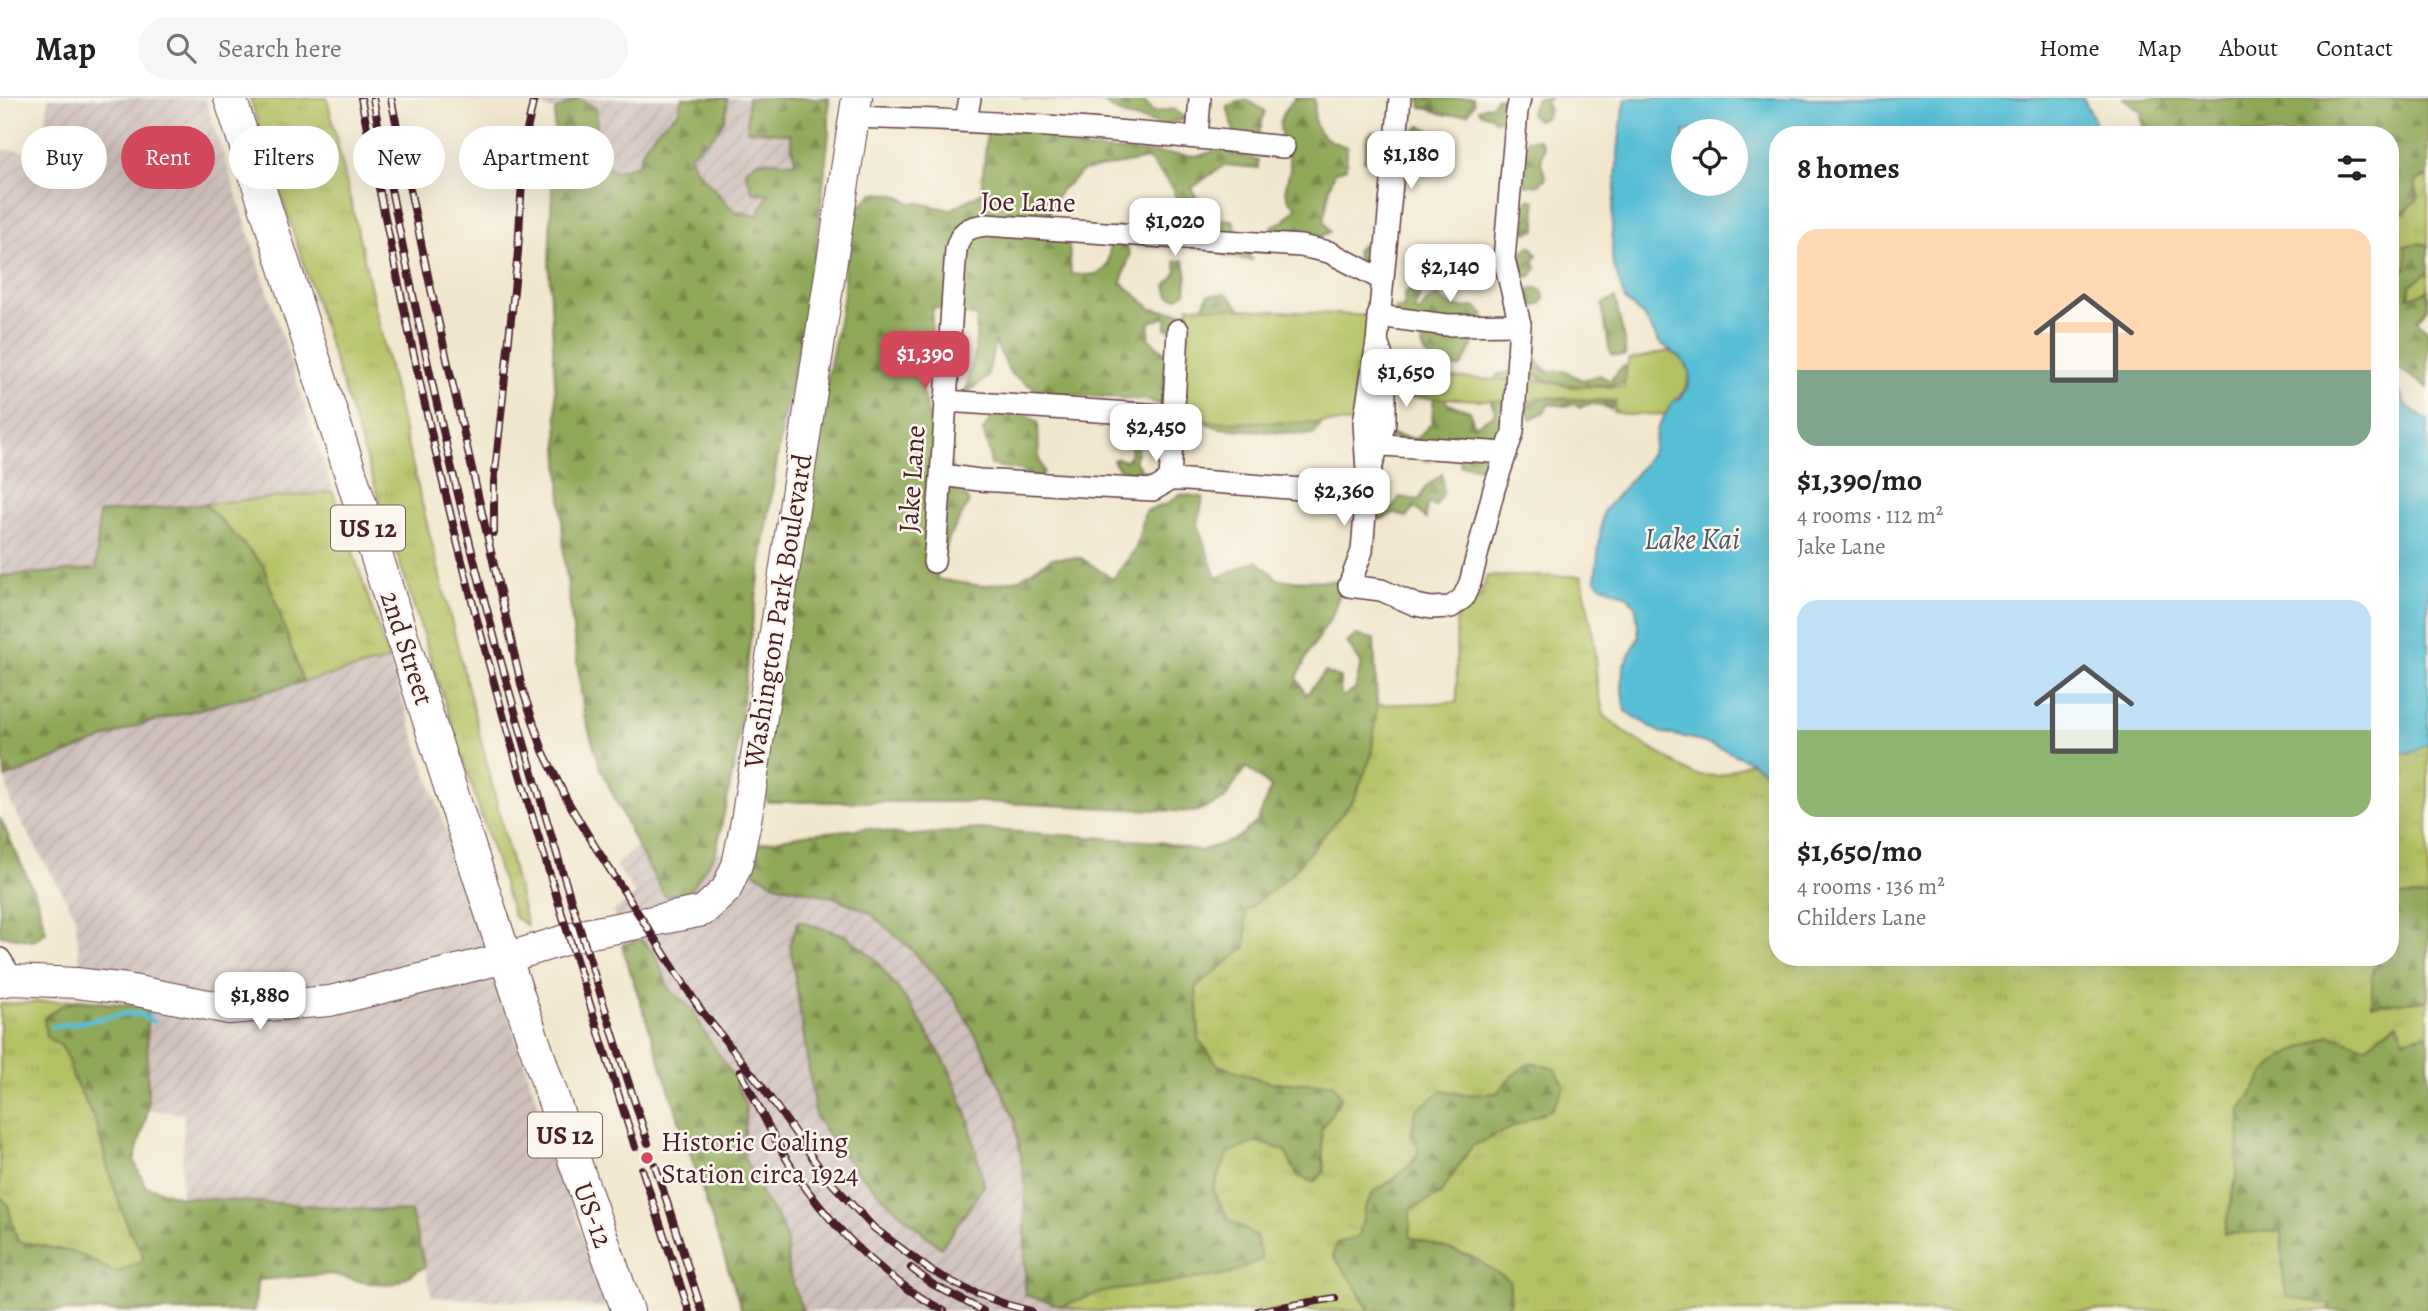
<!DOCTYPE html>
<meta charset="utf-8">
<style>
body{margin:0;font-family:Alegreya,serif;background:#f6f6f6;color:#222;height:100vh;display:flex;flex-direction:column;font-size:26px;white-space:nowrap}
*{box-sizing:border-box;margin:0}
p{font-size:23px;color:#767676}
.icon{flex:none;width:38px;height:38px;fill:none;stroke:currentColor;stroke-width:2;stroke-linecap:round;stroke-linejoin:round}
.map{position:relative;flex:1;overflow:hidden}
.drawer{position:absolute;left:1769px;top:28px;width:630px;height:840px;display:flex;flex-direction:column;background:#fff;border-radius:28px;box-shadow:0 7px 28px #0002}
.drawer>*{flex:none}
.banner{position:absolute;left:21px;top:28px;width:665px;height:63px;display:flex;gap:14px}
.controls{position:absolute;left:1671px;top:21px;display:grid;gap:14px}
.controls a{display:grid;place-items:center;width:77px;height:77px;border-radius:50%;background:#fff;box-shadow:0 7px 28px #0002;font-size:35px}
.price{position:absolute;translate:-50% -60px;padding:0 16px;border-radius:14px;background:#fff;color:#222;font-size:23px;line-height:46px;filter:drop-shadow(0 2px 4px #0008)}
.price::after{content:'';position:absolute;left:50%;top:42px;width:21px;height:16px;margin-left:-10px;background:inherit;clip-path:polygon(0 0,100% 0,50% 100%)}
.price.on{background:#d1495b;color:#fff}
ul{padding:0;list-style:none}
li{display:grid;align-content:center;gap:14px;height:371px;padding:0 28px}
li span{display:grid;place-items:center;height:217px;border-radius:21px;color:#555}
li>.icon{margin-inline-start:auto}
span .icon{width:126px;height:126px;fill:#fffc;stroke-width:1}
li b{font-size:30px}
h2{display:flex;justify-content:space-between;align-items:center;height:84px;padding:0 28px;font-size:30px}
.tag{padding:0 24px;border-radius:32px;background:#fff;box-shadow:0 7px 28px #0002;font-size:24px;line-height:63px}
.tag.on{background:#d1495b;color:#fff}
header{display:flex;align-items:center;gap:42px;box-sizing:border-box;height:98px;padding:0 35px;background:#fff;border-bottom:2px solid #e0e0e0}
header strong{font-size:33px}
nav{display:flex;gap:38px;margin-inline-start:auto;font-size:24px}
.search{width:490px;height:63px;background:#f6f6f6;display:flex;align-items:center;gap:18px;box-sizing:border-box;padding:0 24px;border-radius:38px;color:#767676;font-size:26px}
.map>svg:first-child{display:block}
</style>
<header>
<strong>Map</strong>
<div class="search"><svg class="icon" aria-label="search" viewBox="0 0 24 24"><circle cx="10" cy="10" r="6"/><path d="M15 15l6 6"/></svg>Search here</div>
<nav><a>Home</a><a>Map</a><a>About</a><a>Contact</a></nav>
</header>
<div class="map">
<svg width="2428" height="1213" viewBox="0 0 2428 1213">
<defs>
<pattern id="industrial-furrows" width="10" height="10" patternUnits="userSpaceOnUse" patternTransform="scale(1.75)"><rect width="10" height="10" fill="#cfc0bb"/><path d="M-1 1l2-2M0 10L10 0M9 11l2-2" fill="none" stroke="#b3a5a1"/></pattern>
<pattern id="grass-tufts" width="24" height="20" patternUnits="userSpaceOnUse" patternTransform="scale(1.75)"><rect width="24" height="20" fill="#b4c163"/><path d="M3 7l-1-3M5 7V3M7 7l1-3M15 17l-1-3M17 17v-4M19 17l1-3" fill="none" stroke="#9ca556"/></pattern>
<pattern id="forest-firs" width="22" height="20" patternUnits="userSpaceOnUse" patternTransform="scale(1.75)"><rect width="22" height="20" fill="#8fa759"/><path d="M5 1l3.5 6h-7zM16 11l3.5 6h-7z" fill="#77874a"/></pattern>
</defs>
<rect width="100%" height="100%" fill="#fbf7ec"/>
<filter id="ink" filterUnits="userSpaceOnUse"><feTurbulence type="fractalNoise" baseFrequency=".0143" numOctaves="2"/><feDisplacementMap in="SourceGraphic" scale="14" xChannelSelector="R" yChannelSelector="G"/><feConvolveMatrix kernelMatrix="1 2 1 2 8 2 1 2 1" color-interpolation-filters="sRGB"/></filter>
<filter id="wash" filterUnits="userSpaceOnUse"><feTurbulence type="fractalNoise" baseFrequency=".00686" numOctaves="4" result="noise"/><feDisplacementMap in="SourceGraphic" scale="28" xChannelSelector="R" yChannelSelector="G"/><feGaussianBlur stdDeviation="1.57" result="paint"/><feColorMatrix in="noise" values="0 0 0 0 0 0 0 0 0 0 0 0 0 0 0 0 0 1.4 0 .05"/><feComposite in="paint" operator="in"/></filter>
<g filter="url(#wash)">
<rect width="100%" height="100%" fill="#f1e7ce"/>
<!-- industrial -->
<g fill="url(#industrial-furrows)" fill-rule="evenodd">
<path d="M49 0H205L333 394 100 415 96 471 0 478V51L40 54Z"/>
<path d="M526 0H578L555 13 525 2Z"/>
<path d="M579 0H682L678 15 668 21 638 67 612 74 598 48 596 10Z"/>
<path d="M727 0H748V32L790 36 795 66 760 62 770 95 758 118 733 112 695 70 689 58 715 37 728 16Z"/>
<path d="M389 562 606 1209 432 1199 411 1114 181 1099 184 1016 148 1012 146 885 81 872 75 817 11 706 5 680 136 628Z"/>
<path d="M637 748 665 798 689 794 716 754H750L756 775 777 787 833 799 869 814 912 852 953 898 985 954 1014 1020 1025 1084 1026 1138 1062 1208 1087 1213H803L788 1172 787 1143 779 1122 763 1099 744 1059 746 1008 735 981 704 934 693 912 669 891 656 857 641 841 622 848 613 814 636 797 616 767ZM798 823 874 860 911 908 947 969 969 1022 893 1109 853 1069 816 1020 790 846Z"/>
</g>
<!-- grass -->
<g fill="url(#grass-tufts)" stroke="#7f7047" stroke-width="2">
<path d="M250 0H327L400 317 527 827 514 819Z"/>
<path d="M2428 78V147L2418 145C2412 159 2409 175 2391 174L2390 105 2393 109 2415 83Z"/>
<path d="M2428 174V193L2409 200 2410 187Z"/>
<path d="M333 394 389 562 303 584 263 467 205 406Z"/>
<path d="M1487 478H1582L1595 548 1597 589 1604 617 1630 638 1695 677 1719 678 1751 664 1764 673 1778 678V859H2380L2372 875 2373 907 2428 902V936L2404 942 2397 925 2365 949 2330 937 2282 959 2265 975 2236 1081 2224 1135 2282 1133 2283 1175 2332 1208 2329 1213H1506L1511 1202 1470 1158 1410 1139V1112L1440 1096 1472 1048 1552 1011 1513 977 1497 995 1464 997 1443 992 1412 1036 1419 1052C1411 1072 1392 1080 1377 1092 1362 1104 1353 1166 1355 1185 1356 1194 1365 1205 1370 1213H1087L1062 1208 1256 1138 1228 1121 1213 1092 1228 1055 1258 1043 1284 1052 1298 1078 1313 1084 1324 1075 1321 1032 1341 1000 1333 986 1271 985 1218 967 1199 942 1196 889 1246 849 1245 813 1292 775 1371 659 1377 607 1457 604 1456 514 1480 499Z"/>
<path d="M2428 646V799L2391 798V651L2409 656Z"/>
<path d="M79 902 59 909 61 948 66 956 74 982 96 1024 108 1071 128 1130 142 1154 144 1163 119 1174 110 1172 77 1155 17 1143 8 1107 0 1098V906Z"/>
</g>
<!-- forest -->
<g fill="url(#forest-firs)" stroke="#6c6342" stroke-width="2">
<path d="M578 0 596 10 598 48 612 74 638 67C641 47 660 26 678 15L682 0H727C729 32 710 39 689 58L695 70 733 112 757 118 769 96 753 95 745 72 760 62 795 65 790 36 747 32 748 0H829V35L813 181 783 323 753 520 736 659 716 754 689 794 665 798 637 748 601 671 584 617 564 460 549 168 555 13Z"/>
<path d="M1022 0H1141L1153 14 1174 11 1186 21 1162 27 1122 17 1102 4Z"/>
<path d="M1295 0H1314C1316 8 1314 16 1315 24 1318 39 1334 45 1347 49L1346 70 1335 74C1328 89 1327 106 1324 123L1330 134 1314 142 1274 138 1272 128 1284 123 1297 109C1292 106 1288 103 1287 97 1283 86 1290 80 1290 70 1291 56 1279 39 1280 29 1280 17 1288 9 1295 0Z"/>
<path d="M1473 0 1474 6 1468 16C1460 15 1452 19 1444 16 1435 14 1431 10 1421 10L1420 0Z"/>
<path d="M1497 0H1508L1510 4 1504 11 1501 21 1496 23 1490 17 1482 16 1478 11 1491 7Z"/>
<path d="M1537 0H1551L1545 3 1549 12 1545 20 1537 22 1530 15Z"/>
<path d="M2123 0H2428V78L2415 83 2418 101 2404 115 2391 105 2390 37H2147L2143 33 2141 14Z"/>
<path d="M1246 1 1265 13 1259 35 1231 56 1258 62V70L1224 67 1192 90 1207 121 1233 122 1238 139 1252 162 1226 159 1209 134 1166 130 1148 125 1176 109 1174 91 1148 61 1083 73 1060 93 1049 114 1069 146 1071 176C1112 181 1110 168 1109 133L1119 129 1130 157 1121 184 1152 211 1199 216 1208 197 1226 195 1249 219 1218 250 1166 230V219L1150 224 1149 241 1174 262 1332 311 1313 337 1219 330 1149 302 1042 295 1011 276 995 244 987 280 964 297 975 255 977 219 933 209 930 253 919 282 933 332 969 404 949 440 936 481 983 488 1019 481 1052 460H1081L1113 481 1136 450 1145 413 1167 406 1180 396 1203 399 1198 428 1216 480 1257 463 1279 482 1344 483 1332 518 1308 556 1297 580 1306 597 1325 574 1340 580 1341 599 1355 592 1361 565 1347 545 1356 537 1374 541 1377 607 1371 659 1354 701 1292 775 1246 813V849L1196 889 1199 942 1218 967 1271 985H1333L1341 1000 1321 1032 1324 1074 1313 1084 1298 1078 1284 1052 1257 1044 1228 1055 1213 1092 1228 1121 1256 1138 1262 1161 1230 1176 1102 1194 1062 1208 1025 1197V1084L1014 1020 985 954 953 898 912 852 869 814 833 799 778 787 755 775 751 754 757 746 806 736 868 730 906 738 978 731 1160 744 1200 753 1234 742 1257 724 1271 689 1246 669 1224 702 1195 714 980 704H768L756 672 815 341 844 197 845 123 873 95 894 96 911 105 917 104 950 112 981 95 987 35 1037 32 1060 35 1076 50 1200 58 1219 51 1234 34 1227 8Z"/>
<path d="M1420 28 1430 32 1427 47 1416 49 1412 36Z"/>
<path d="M1372 33 1384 35 1387 52 1383 63 1364 62 1367 39Z"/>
<path d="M1539 41 1544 48 1541 65 1546 80 1539 86 1526 88 1522 79 1528 63 1521 54 1527 42Z"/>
<path d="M1528 101 1535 103 1536 132 1525 135 1523 124 1529 119 1522 109Z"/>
<path d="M2418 145 2428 147V174L2410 187 2409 199 2428 193V210L2417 222 2428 233V290L2398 270 2391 242V174L2399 175 2407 170 2405 148Z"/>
<path d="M1361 147 1380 151 1377 163 1367 169 1357 160 1356 153Z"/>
<path d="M1529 148 1533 150 1537 157 1534 164 1537 170 1531 178 1524 179 1521 176V156Z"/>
<path d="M1184 162 1187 179 1186 194 1177 200 1169 198 1166 188 1177 174 1175 163Z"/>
<path d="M1422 175 1432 181 1430 191 1417 194 1420 199 1414 212 1419 214 1428 203 1437 197C1449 211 1458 210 1476 209L1484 217 1473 236 1478 239 1461 269C1436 272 1432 269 1421 246L1424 234 1414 229 1403 235 1393 233 1396 210H1404V196L1414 188Z"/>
<circle cx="1535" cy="199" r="9"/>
<path d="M1615 200C1618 213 1627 248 1625 258L1612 257 1609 250 1602 206Z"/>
<path d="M1397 261 1418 266 1420 282 1392 283Z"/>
<path d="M1537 262 1546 273H1564L1582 282 1600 277 1610 283 1622 269 1626 268 1624 285C1595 290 1553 291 1529 273Z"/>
<path d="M1511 274 1503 342 1490 343 1458 336V342L1493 360 1490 371 1460 367V360L1440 358 1428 363 1414 358 1389 336 1416 341 1432 325 1434 293 1444 289 1446 305 1470 313 1474 328 1492 318 1496 313 1492 307 1488 290 1498 276Z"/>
<path d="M1543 300 1614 304 1611 312C1603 306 1588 304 1580 310L1574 306 1568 308 1549 306 1544 314 1531 321 1526 314 1527 308Z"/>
<path d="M1003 303 1038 324 1039 361 1044 374 1035 388H1025V373L990 367V357L983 333Z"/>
<path d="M1126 325 1128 331 1139 340 1137 355 1134 362 1143 374 1139 378C1129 375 1118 373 1113 362L1118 360 1125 363 1130 357 1132 348 1121 341Z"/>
<path d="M1442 376 1443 396 1436 408 1427 406 1426 421 1415 409 1406 419 1395 415 1379 422 1382 412 1391 411 1400 399 1419 402 1426 389Z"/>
<path d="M205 406 263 467 303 584 136 628 5 680 0 622V478L96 471 99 415Z"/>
<path d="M0 720 36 798 46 834 33 843 0 837Z"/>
<path d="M2391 798 2428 799V902L2372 907V875L2380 859H2390Z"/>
<path d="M798 823 845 837 874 860 911 908 948 969 969 1022 984 1088 941 1150 893 1109 853 1069 816 1020 790 846Z"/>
<path d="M641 841 656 857 669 891 693 912 704 934 735 981 746 1008 744 1059 763 1099 779 1122 787 1143 788 1172 803 1213H742L622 848Z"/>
<path d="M79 902 147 909 148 1012 134 1063 145 1088 181 1099 411 1114 425 1169 394 1186 367 1185 332 1176 258 1182 254 1213H0V1098L8 1107 17 1143 77 1155 110 1172 119 1174 143 1163 142 1154 128 1130 108 1071 96 1024 74 982 66 956 61 948 46 939 44 920 59 909Z"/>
<path d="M2398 925 2404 942 2428 936V1213H2329L2331 1207 2286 1199 2283 1175 2282 1133 2224 1136 2236 1081 2241 1012 2265 975 2282 959 2330 937 2365 949Z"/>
<path d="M1531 964 1555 971 1565 988 1552 1011 1472 1048 1440 1096 1410 1112V1139L1470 1158 1509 1182 1511 1202 1506 1213H1370L1355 1187 1333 1158 1336 1145 1359 1139 1365 1111 1374 1093 1391 1084 1415 1062 1419 1052 1412 1036 1415 1013 1443 992 1464 997 1497 995 1513 977Z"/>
</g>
<!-- park -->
<g fill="#b4c163" stroke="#7f7047" stroke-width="2">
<path d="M1188 208 1371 218 1364 325 1180 323Z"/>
<path d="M1669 253 1681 260 1690 273C1686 299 1677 296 1666 316L1630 317 1614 314 1616 303 1540 299 1524 306 1528 280 1573 289H1624L1628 262Z"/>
<path d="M1385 275 1510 283 1509 303 1385 298Z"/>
</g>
<!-- water -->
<g fill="#57bed5" stroke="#506e80" stroke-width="2" fill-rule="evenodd">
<path d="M1626 0H2083L2093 19 2098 37H1778V678L1764 673 1751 664 1725 652 1693 641 1659 634 1625 613 1622 592 1623 569 1639 539 1636 510 1628 498 1602 488 1595 482 1603 414 1643 367 1653 352 1657 331 1668 312 1673 303 1681 300 1688 288 1690 273 1681 260 1659 244 1645 220 1625 202 1612 162V123L1621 25ZM1684 33H1736V86H1684Z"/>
<path d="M2390 279 2395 282 2405 306 2428 323V646L2409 656 2391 651Z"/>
</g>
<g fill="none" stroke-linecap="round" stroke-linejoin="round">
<!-- stream -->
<path stroke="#57bed5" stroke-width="5" d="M53 929 125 916H139L154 924"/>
</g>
</g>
<g filter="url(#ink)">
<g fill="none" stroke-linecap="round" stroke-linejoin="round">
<!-- street casing -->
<g stroke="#633d43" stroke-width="24">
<g id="street">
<path d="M854 19C998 23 1141 33 1284 49"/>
<path d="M966 22 970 0"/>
<path d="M1197 39 1200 0"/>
<path d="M1378 218 1447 227 1520 226"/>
<path d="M1377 244 1385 267V325L1368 380 1362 453 1349 488 1381 492 1416 507 1431 510 1451 509 1463 500 1470 485 1494 391 1513 334 1520 226 1504 161 1517 13 1520 0"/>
<path d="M945 303 1175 318"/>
<path d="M1368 346 1506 355"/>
<path d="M1367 374 1364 325 1377 244 1400 0"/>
<path d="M942 377 979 382 1153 392 1170 382H1187L1366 396"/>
<path d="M1170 382 1178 232"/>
<path d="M934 464C944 360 948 256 956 152 960 133 968 129 986 127L1301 148 1329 154 1381 181"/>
<path d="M0 861 13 882"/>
</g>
</g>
<!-- secondary casing -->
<g stroke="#633d43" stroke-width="32">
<path id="secondary" d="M0 884 13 882 76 885 127 891 229 911 330 903 506 860 581 837 703 813 726 792 737 767 746 723 857 0"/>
</g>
<!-- primary casing -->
<g stroke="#633d43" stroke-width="34">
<path id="primary" d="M230 0C363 404 482 813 628 1213"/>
</g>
<!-- street -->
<use href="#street" stroke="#fff" stroke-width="21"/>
<!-- secondary -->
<use href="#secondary" stroke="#fff" stroke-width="30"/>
<!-- primary -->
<use href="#primary" stroke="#fff" stroke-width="32"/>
<!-- rail casing -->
<g stroke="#4a1f2b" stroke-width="8">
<g id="rail">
<path d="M361 0C387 130 413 260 444 389 496 612 566 831 635 1049"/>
<path d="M373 0C405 165 440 330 482 493 531 679 589 862 648 1045"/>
<path d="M391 0 428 178 522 590 543 653 567 702 596 750 700 911 761 987 827 1080 874 1130 930 1172 968 1192 1005 1206 1031 1213"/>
<path d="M494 435V384L518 154 524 46 534 0"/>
<path d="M740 973C761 1012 779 1054 805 1089 841 1139 890 1184 944 1213"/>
<path d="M655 1067 702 1213"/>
<path d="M642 1071 689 1213"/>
<path d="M911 1170 932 1186 983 1213"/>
<path d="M1258 1213 1335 1200"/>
</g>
</g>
<!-- rail -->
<use href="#rail" stroke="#fbf7ec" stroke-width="5" stroke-dasharray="16" stroke-linecap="butt"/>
</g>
</g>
<!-- markers -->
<circle fill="#d1495b" stroke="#fbf7ec" stroke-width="2.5" cx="647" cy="1060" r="7"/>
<g text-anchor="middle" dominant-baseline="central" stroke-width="5" stroke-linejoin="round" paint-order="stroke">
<!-- shield labels -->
<g fill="#fbf7ec" stroke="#7f6065" stroke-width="2">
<rect x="331" y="407.5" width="74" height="45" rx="5"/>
<rect x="528" y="1014.5" width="74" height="45" rx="5"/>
</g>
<g font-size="26" font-weight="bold" fill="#4a1f2b">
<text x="368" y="430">US 12</text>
<text x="565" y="1037">US 12</text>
</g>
<!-- street labels -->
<g font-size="28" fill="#4a1f2b" stroke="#fbf7ec">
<text transform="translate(1028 104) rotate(1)">Joe Lane</text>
<text transform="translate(912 381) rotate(-86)">Jake Lane</text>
<text transform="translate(778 513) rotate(-81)">Washington Park Boulevard</text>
<text transform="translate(407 550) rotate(72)">2nd Street</text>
<text transform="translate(593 1117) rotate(70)">US-12</text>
</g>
<!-- poi labels -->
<g font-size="28" fill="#4a1f2b" stroke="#fbf7ec" text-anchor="start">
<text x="661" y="1044">Historic Coaling<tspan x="661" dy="32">Station circa 1924</tspan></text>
</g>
<!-- water labels -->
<g font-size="30" font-style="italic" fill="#4f5766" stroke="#fbf7ec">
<text x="1692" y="441">Lake Kai</text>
</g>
</g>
</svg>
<div class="controls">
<a><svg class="icon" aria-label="locate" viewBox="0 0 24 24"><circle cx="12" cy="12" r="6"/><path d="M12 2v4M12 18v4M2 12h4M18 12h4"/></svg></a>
</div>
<b class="price" style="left:1411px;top:93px">$1,180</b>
<b class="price" style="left:1175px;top:160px">$1,020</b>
<b class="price" style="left:1450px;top:206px">$2,140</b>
<b class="price on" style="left:925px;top:293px">$1,390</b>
<b class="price" style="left:1406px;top:311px">$1,650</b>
<b class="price" style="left:1156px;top:366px">$2,450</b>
<b class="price" style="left:1344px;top:430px">$2,360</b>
<b class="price" style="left:260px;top:934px">$1,880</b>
<div class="banner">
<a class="tag">Buy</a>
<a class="tag on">Rent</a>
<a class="tag">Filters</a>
<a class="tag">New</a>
<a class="tag">Apartment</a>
</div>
<section class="drawer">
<h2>8 homes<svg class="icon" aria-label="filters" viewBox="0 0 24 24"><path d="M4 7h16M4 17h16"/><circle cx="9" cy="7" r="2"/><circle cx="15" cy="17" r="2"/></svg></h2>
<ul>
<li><span style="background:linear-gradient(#ffd9b3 65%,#7fa58c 0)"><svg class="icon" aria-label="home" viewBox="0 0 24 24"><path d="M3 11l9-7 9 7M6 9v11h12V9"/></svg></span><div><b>$1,390/mo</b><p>4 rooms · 112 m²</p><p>Jake Lane</p></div></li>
<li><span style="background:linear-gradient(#bfe0f5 60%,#8fb573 0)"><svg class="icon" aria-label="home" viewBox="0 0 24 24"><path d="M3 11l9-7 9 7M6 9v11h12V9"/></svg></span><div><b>$1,650/mo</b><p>4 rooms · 136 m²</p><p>Childers Lane</p></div></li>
</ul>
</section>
</div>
